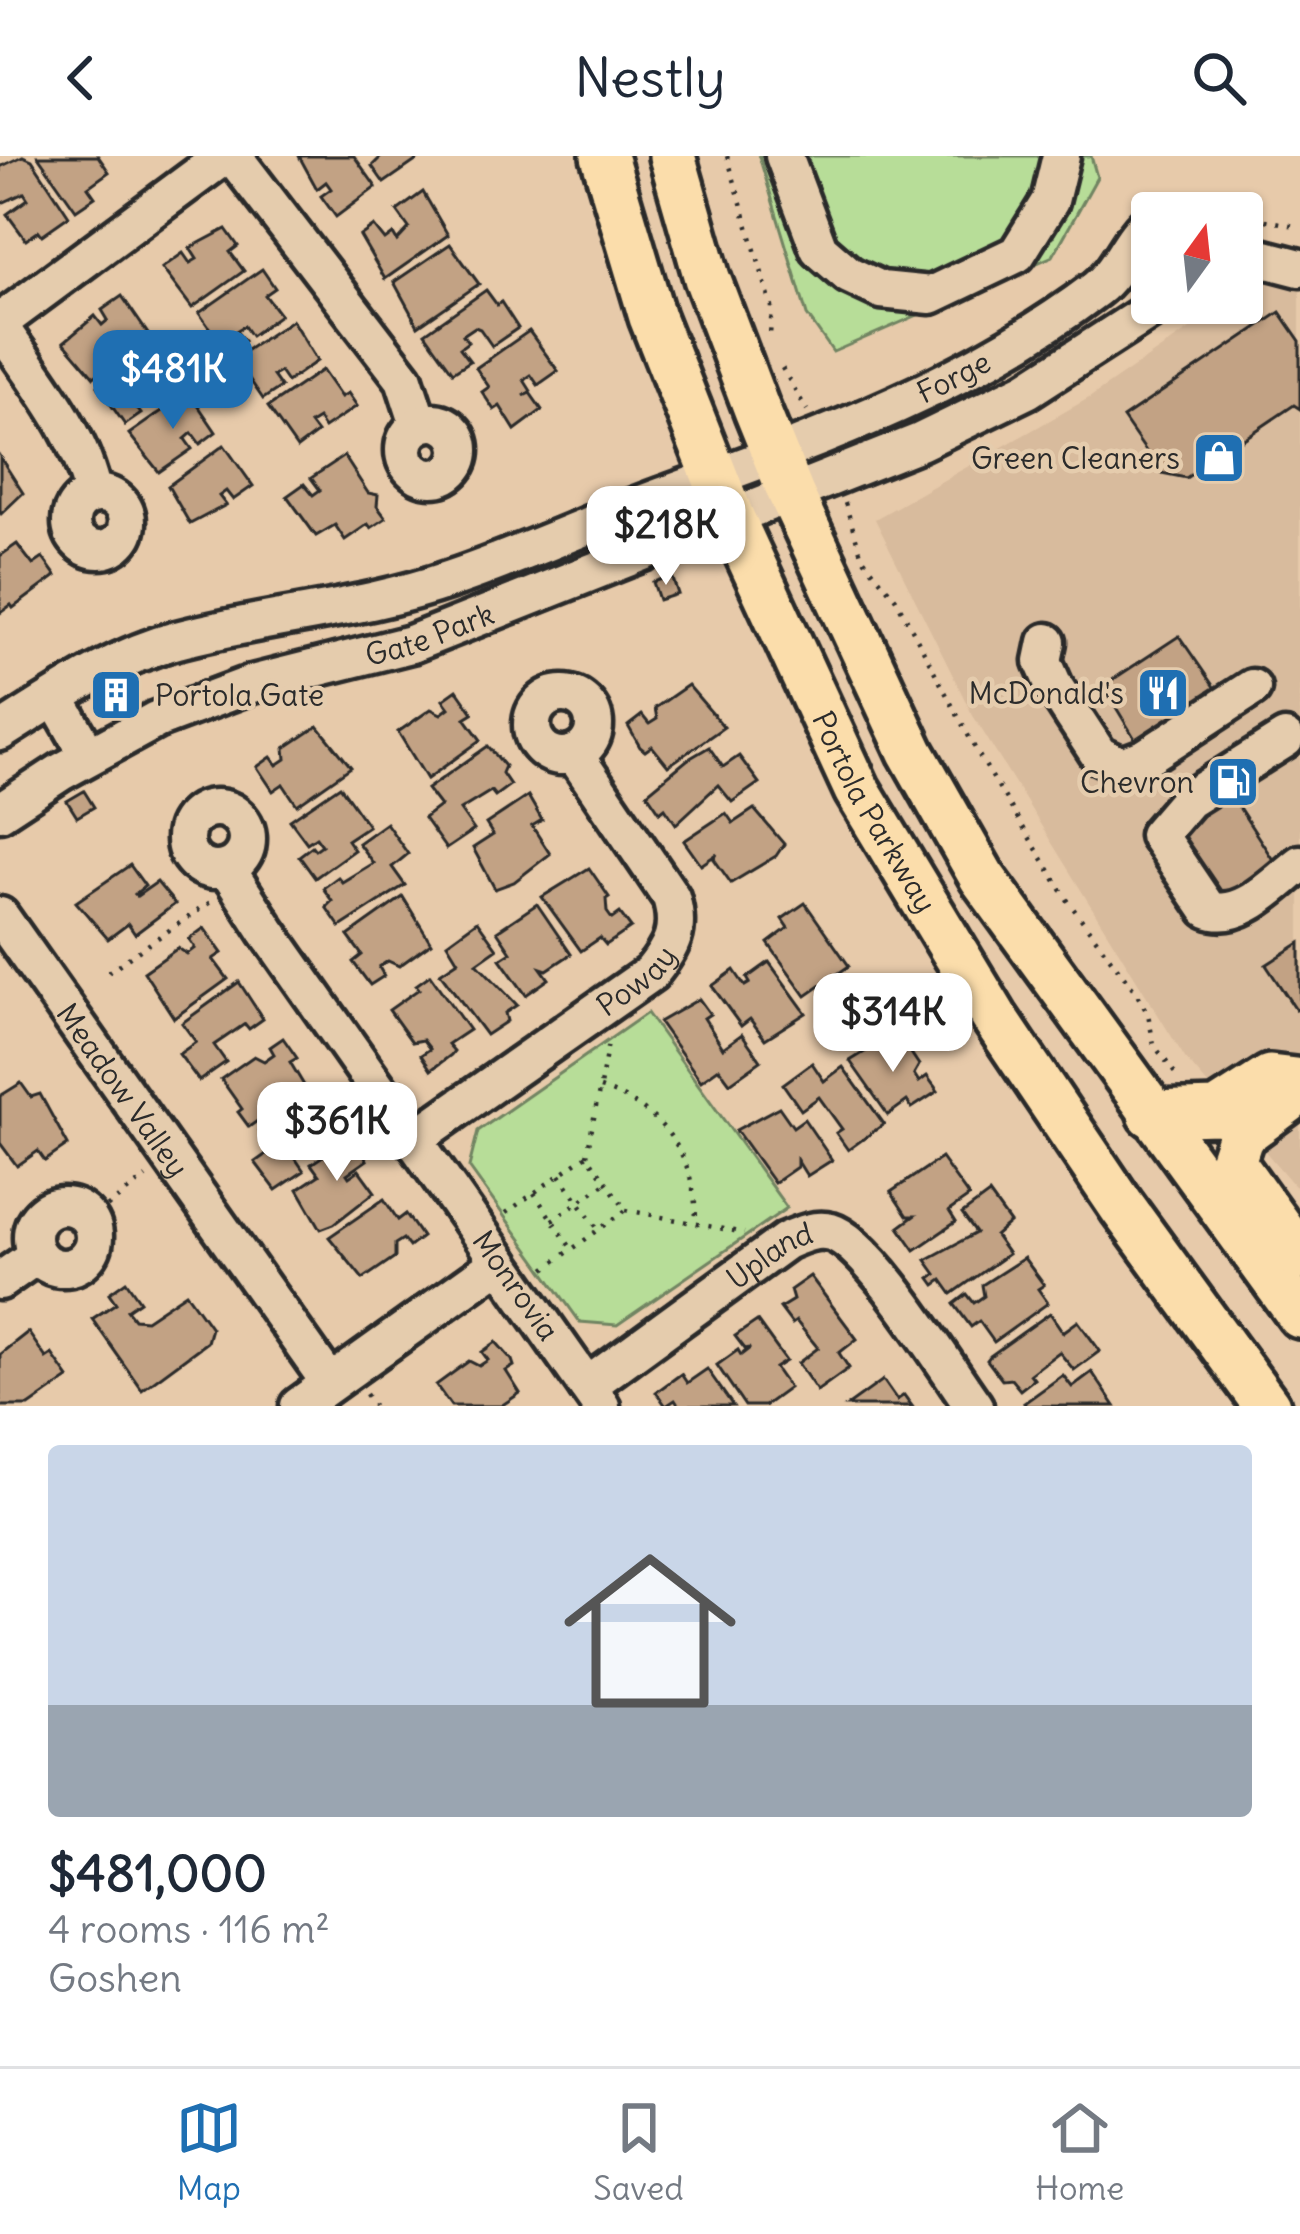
<!DOCTYPE html>
<meta charset="utf-8">
<style>
body{margin:0;font-family:Delius,sans-serif;background:#f2f2f3;color:#1f2937;height:100vh;display:flex;flex-direction:column;font-size:45px;white-space:nowrap}
*{box-sizing:border-box;margin:0}
p{font-size:39px;color:#747a83}
.icon{flex:none;width:66px;height:66px;fill:none;stroke:currentColor;stroke-width:2;stroke-linecap:round;stroke-linejoin:round}
.map{position:relative;height:1250px;overflow:hidden}
.details{display:flex;flex-direction:column;background:#fff;flex:1}
.details>*{flex:none}
.needle{width:78px;rotate:15deg}
.fabs{position:absolute;left:1131px;top:36px;display:grid;gap:24px}
.fabs a{display:grid;place-items:center;width:132px;height:132px;border-radius:12px;background:#fff;box-shadow:0 3px 9px #0004;font-size:60px}
.price{position:absolute;translate:-50% -102px;padding:0 27px;border-radius:24px;background:#fff;color:#222;font-size:39px;line-height:78px;filter:drop-shadow(0 3px 6px #0008)}
.price::after{content:'';position:absolute;left:50%;top:72px;width:36px;height:27px;margin-left:-18px;background:inherit;clip-path:polygon(0 0,100% 0,50% 100%)}
.price.active{background:#1f6fb2;color:#fff}
ul{padding:0;list-style:none}
li{display:grid;align-content:center;gap:24px;height:636px;padding:0 48px}
li span{display:grid;place-items:center;height:372px;border-radius:12px;color:#555}
li>.icon{margin-inline-start:auto}
span .icon{width:216px;height:216px;fill:#fffc;stroke-width:1}
li b{font-size:51px}
header{display:flex;justify-content:space-between;align-items:center;height:156px;padding:0 48px;background:#fff;font-size:54px;font-weight:600}
.dock{display:flex;justify-content:space-around;align-items:center;height:168px;border-top:3px solid #e0e1e3;background:#fff;font-size:33px;color:#747a83}
.dock a{display:grid;justify-items:center;gap:6px}
.dock .active{color:#1f6fb2}
.map>svg:first-child{display:block}
</style>
<header><svg class="icon" aria-label="back" viewBox="0 0 24 24"><path d="M15 5l-7 7 7 7"/></svg>Nestly<svg class="icon" aria-label="search" viewBox="0 0 24 24"><circle cx="10" cy="10" r="6"/><path d="M15 15l6 6"/></svg></header>
<div class="map">
<svg width="1300" height="1250" viewBox="0 0 1300 1250">
<rect width="100%" height="100%" fill="#e7caaa"/>
<filter id="ink" filterUnits="userSpaceOnUse"><feTurbulence type="fractalNoise" baseFrequency=".00833" numOctaves="2"/><feDisplacementMap in="SourceGraphic" scale="24" xChannelSelector="R" yChannelSelector="G"/><feConvolveMatrix kernelMatrix="1 2 1 2 8 2 1 2 1" color-interpolation-filters="sRGB"/></filter>
<g filter="url(#ink)">
<!-- built -->
<path fill="#d8bb9d" d="M1264 83 1300 90V1036L1185 902 972 558 875 363 1089 242 1228 147H1242V130Z"/>
<!-- green -->
<g fill="#b7dd98" stroke="#718462" stroke-width="3">
<path d="M759 0H1091L1097 21 1053 100 833 196 807 159Z"/>
<path d="M647 857 787 1052 617 1169 580 1166 469 1011 478 975Z"/>
</g>
<!-- building -->
<g fill="#c2a284" stroke="#2b2b2b" stroke-width="3">
<path d="M23 0 32 4 69 60 42 79 39 75 26 84 7 58 28 43 24 37 0 48V11Z"/>
<path d="M38 0H98L109 16 88 31 95 41 76 54Z"/>
<path d="M299 0H354L376 31 336 61 321 40 331 33 326 26 317 33Z"/>
<path d="M382 0H423L384 27 372 10Z"/>
<path d="M423 36 448 79 385 123 360 80 374 70 385 84 393 78 397 85 409 72 397 55Z"/>
<path d="M226 73 238 90 230 96 244 115 192 152 162 112 183 97 190 107 197 103 190 92Z"/>
<path d="M450 88 479 128 418 170 394 126Z"/>
<path d="M262 113 275 132 265 139 280 159 251 180 244 170 236 175 244 185 227 197 199 157Z"/>
<path d="M486 134 497 149 501 146 518 172 492 190 480 173 475 171 463 179 468 186 460 192 470 205 453 216 425 177Z"/>
<path d="M122 140 150 181 94 221 64 186 95 160 102 169 108 164 102 154Z"/>
<path d="M1280 156 1300 185V253L1294 249 1186 322 1161 317 1123 262Z"/>
<path d="M292 164 317 205 287 226 280 216 273 220 281 231 263 243 235 202Z"/>
<path d="M529 175 558 215 538 229 531 219 524 224 531 235 524 240 530 237 542 254 515 274 500 250 494 254 482 236 489 231 476 212Z"/>
<path d="M157 187 189 224 163 243 151 225 134 232 139 239 131 244 141 258 125 269 98 230Z"/>
<path d="M322 214 341 241 348 237 357 250 324 272 318 263 310 268 317 277 297 292 268 251Z"/>
<path d="M189 236 216 276 200 288 192 277 185 283 192 293 159 316 129 278Z"/>
<path d="M224 289 253 330 233 344 226 335 219 340 226 349 190 368 168 330Z"/>
<path d="M344 300 368 337 378 339 377 350 386 362 371 372 368 368 345 384 335 369 316 380 287 340 304 328 313 339 320 334 311 322Z"/>
<path d="M0 301 23 337 1 358 0 357Z"/>
<path d="M17 388 33 409 43 402 56 420 13 452 11 449 0 457V400Z"/>
<path d="M672 420 678 438 659 444 653 426Z"/>
<path d="M1179 480 1223 544 1143 596 1103 530Z"/>
<path d="M122 526 130 544 110 553 102 534Z"/>
<path d="M688 529 724 571 668 610 652 590 645 595 640 591 628 570 642 559 649 568 657 563 655 552Z"/>
<path d="M457 534 473 557 465 562 481 584 427 623 398 576 431 553 441 558 449 552 443 544Z"/>
<path d="M318 570 351 611 297 649 283 628 273 635 257 611 271 601 277 609 286 603 285 592Z"/>
<path d="M488 590 505 610 502 617 510 629 495 640 491 635 460 654 474 674 446 693 424 662 440 650 427 633Z"/>
<path d="M709 591 723 611 739 600 759 627 732 646 718 629 676 668 665 652 660 656 647 637 687 604Z"/>
<path d="M340 630 368 670 347 684 354 694 315 722 299 700 312 690 315 694 322 689 316 681 307 687 290 664Z"/>
<path d="M84 635 94 651 77 661 67 645Z"/>
<path d="M1229 636 1277 710 1218 748 1170 674Z"/>
<path d="M528 640 542 664 532 670 550 698 514 726 495 733 473 692 493 679 486 668Z"/>
<path d="M754 653 784 688 776 700 731 727 714 703 717 698 701 709 684 685 726 657 733 667Z"/>
<path d="M386 667 408 698 392 711 405 729 340 771 326 751 332 745 323 732 338 721 342 726 373 707 358 687Z"/>
<path d="M130 709 145 730 135 738 137 740 157 726 175 748 135 778 128 768 108 783 76 746Z"/>
<path d="M589 712 609 741 606 743 607 756 612 763 620 757 631 772 606 789 600 782 581 795 542 741Z"/>
<path d="M403 741 431 787 399 810 388 805 379 811 384 820 370 829 353 806 362 799 348 780Z"/>
<path d="M805 747 849 810 806 840 768 787 788 772 782 763Z"/>
<path d="M537 748 571 798 547 814 541 812 549 823 526 839 500 803 511 796 497 775Z"/>
<path d="M477 765 497 793 477 807 517 849 505 857 507 865 486 879 440 817 458 805 447 787Z"/>
<path d="M204 772 222 797 213 803 228 823 174 862 144 816 178 792 187 798 195 792 189 783Z"/>
<path d="M1300 787V852L1296 854 1266 809Z"/>
<path d="M769 806 806 857 765 883 750 863 741 870 712 830 734 814 745 830 750 827 747 822Z"/>
<path d="M430 819 469 874 448 888 454 895 451 899 431 914 421 899 430 893 423 884 412 886 389 854 419 833 416 829Z"/>
<path d="M239 826 263 863 249 873 245 868 214 889 226 906 199 925 179 898 196 886 182 867Z"/>
<path d="M699 843 710 858 704 862 723 892 742 878 761 905 730 927 719 912 701 925 659 866Z"/>
<path d="M897 876 919 909 914 918 919 926 927 920 938 935 912 952 907 945 888 959 850 905Z"/>
<path d="M283 882 297 902 290 906 305 931 249 971 238 956 242 953 221 923 254 900 264 905 274 898 270 891Z"/>
<path d="M812 907 824 925 843 911 884 968 848 994 836 977 842 973 819 941 801 954 783 928Z"/>
<path d="M21 927 31 941 40 938 68 989 45 1005 38 995 17 1010 0 987V940Z"/>
<path d="M316 934 341 969 291 996 304 1015 276 1034 255 1006 272 994 259 974Z"/>
<path d="M779 951 793 971 804 963 832 1004 807 1020 797 1004V1011L774 1027 736 974Z"/>
<path d="M352 980 367 1004 347 1018 349 1021 359 1014 375 1036 334 1068 321 1073 298 1033 319 1019 311 1008Z"/>
<path d="M941 1002 969 1041 949 1055 956 1066 915 1094 899 1071 914 1060H907L891 1036Z"/>
<path d="M989 1038 1010 1067 995 1080 1008 1098 952 1138 942 1124 935 1129 930 1122 936 1118 926 1104 976 1077 962 1058Z"/>
<path d="M384 1043 398 1064 406 1058 422 1081 409 1091 403 1083 395 1088V1101L363 1123 329 1081Z"/>
<path d="M1024 1102 1044 1129 1038 1133 1048 1147 994 1186 979 1165 971 1171 954 1148 967 1138 974 1147 984 1140 982 1129Z"/>
<path d="M810 1120 857 1183 839 1197 849 1212 817 1235 798 1207 818 1192 796 1165 792 1168 780 1152 793 1144 790 1134Z"/>
<path d="M126 1125 140 1145 127 1154 134 1163 146 1164 186 1137 211 1172 207 1186 142 1234 92 1163 116 1147 109 1137Z"/>
<path d="M1050 1157 1063 1176 1078 1165 1100 1195 1074 1214 1059 1196 1030 1218 1034 1223 1020 1234 1011 1223 1002 1224 987 1204 990 1200Z"/>
<path d="M757 1165 786 1205 775 1212 789 1232 764 1250H745L717 1209 738 1194 741 1199 750 1192 745 1193 735 1180Z"/>
<path d="M28 1176 46 1202 52 1198 69 1222 29 1250H0V1198Z"/>
<path d="M496 1186 512 1204 514 1210 506 1215 520 1237 501 1250H451L436 1229 469 1205 479 1210 488 1204 482 1196Z"/>
<path d="M707 1213 733 1250H679L675 1244 666 1250 656 1236 681 1218 687 1227Z"/>
<path d="M1092 1216 1115 1250H1026L1024 1247 1063 1219 1072 1231Z"/>
<path d="M883 1224 897 1244 904 1239 912 1250H847Z"/>
</g>
<g fill="none" stroke-linecap="round" stroke-linejoin="round">
<!-- minor casing -->
<g stroke="#2b2b2b" stroke-width="45">
<g id="minor">
<path d="M233 0 404 223 419 269"/>
<path d="M784 0 819 93 849 119 881 134 931 139 1017 98 1050 45 1061 0"/>
<path d="M1242 97 1300 112"/>
<path d="M0 166 224 0"/>
<path d="M0 171C35 223 80 275 93 338"/>
<circle cx="432" cy="294" r="28"/>
<circle cx="99" cy="366" r="28"/>
<path d="M1047 486 1043 505 1054 530 1099 599 1116 607 1125 609 1146 601 1252 532"/>
<circle cx="563" cy="569" r="31"/>
<path d="M56 542 89 600"/>
<path id="s1" d="M0 576C56 541 112 501 177 484 267 460 362 454 451 423 523 399 592 366 663 340 813 285 967 231 1096 133 1121 114 1128 83 1152 64"/>
<path d="M1285 583 1188 644 1158 679 1208 753C1240 766 1275 727 1300 708"/>
<circle cx="216" cy="683" r="31"/>
<path id="s2" d="M0 656 61 616 156 564 252 528 411 488 920 286 1027 234 1162 147"/>
<path id="s3" d="M227 713 267 775 601 1250"/>
<path id="s4" d="M0 760 330 1227"/>
<path id="s5" d="M414 983 651 817C672 791 681 774 671 741L574 598"/>
<circle cx="63" cy="1081" r="31"/>
<path d="M0 1125 37 1099"/>
<path id="s6" d="M587 1230 786 1085C800 1079 815 1072 831 1076 870 1087 947 1213 974 1250"/>
<path d="M299 1250 500 1106"/>
</g>
</g>
<!-- major casing -->
<g stroke="#2b2b2b" stroke-width="54">
<g id="major">
<path id="s7" d="M604 0 652 161 731 361 857 634 994 861 1122 1051 1267 1250"/>
<path d="M672 0 707 122 757 254 791 338 911 596 982 721 1300 1159"/>
<path d="M1151 958 1217 956 1270 922 1295 925 1287 945 1241 979 1232 1006 1300 1101"/>
</g>
</g>
<!-- path -->
<g stroke="#2b2b2b" stroke-width="4.5" stroke-dasharray="3 9" stroke-linecap="butt">
<path d="M727 0 772 151 770 179"/>
<path d="M1242 59 1300 71"/>
<path d="M782 212 807 254"/>
<path d="M845 347 862 401 896 443 977 596 1070 748 1135 835 1148 858 1154 889 1177 920"/>
<path d="M108 816 212 745"/>
<path d="M600 932C664 953 696 1000 696 1068"/>
<path d="M587 999 608 887"/>
<path d="M560 1019 598 1073"/>
<path d="M534 1037 571 1092"/>
<path d="M626 1054 744 1077"/>
<path d="M506 1057 587 999 626 1054 542 1115"/>
<path d="M552 1064 606 1027"/>
<path d="M88 1065 146 1021"/>
<path d="M366 1238 374 1250"/>
</g>
<!-- minor -->
<use href="#minor" stroke="#e5ccad" stroke-width="36"/>
<!-- major -->
<use href="#major" stroke="#fbddab" stroke-width="45"/>
</g>
</g>
<!-- icons -->
<defs>
<g id="shop-square" transform="scale(2.7)"><rect x="-9" y="-9" width="18" height="18" rx="4" fill="#1f6fb2" stroke="#e5ccad"/><path d="M-5-2.5h2.3a2.7 3.5 0 0 1 5.4 0H5L5.5 6h-11ZM-1.5-2.5h3a1.5 2.3 0 0 0-3 0Z" fill="#fff"/></g>
<g id="restaurant-square" transform="scale(2.7)"><rect x="-9" y="-9" width="18" height="18" rx="4" fill="#1f6fb2" stroke="#e5ccad"/><path d="M-5-6h1v4h1v-4h1v4h1v-4h1v5L-1.5 .5V6h-2V.5L-5-1ZM5-6V6H3V1.5H1.5Q1.5-4 5-6Z" fill="#fff"/></g>
<g id="building-square" transform="scale(2.7)"><rect x="-9" y="-9" width="18" height="18" rx="4" fill="#1f6fb2" stroke="#e5ccad"/><path d="M-4-6H4V6H1V3H-1V6H-4ZM-2.5-4.3h1.7v1.8h-1.7ZM.8-4.3h1.7v1.8H.8ZM-2.5-1h1.7V.8h-1.7ZM.8-1h1.7V.8H.8Z" fill="#fff"/></g>
<g id="fuel-square" transform="scale(2.7)"><rect x="-9" y="-9" width="18" height="18" rx="4" fill="#1f6fb2" stroke="#e5ccad"/><path d="M-5.5-6h7V0h2V4h1.3V-2.5L3-4.5l.8-.8L6-3V5H2.5V1h-1V6h-7ZM-4.2-4.7v3.2H.2V-4.7Z" fill="#fff"/></g>
</defs>
<g fill-rule="evenodd">
<use href="#shop-square" x="1219" y="302"/>
<use href="#restaurant-square" x="1163" y="537"/>
<use href="#building-square" x="116" y="539"/>
<use href="#fuel-square" x="1233" y="626"/>
</g>
<g text-anchor="middle" dominant-baseline="central" stroke-width="9" stroke-linejoin="round" paint-order="stroke">
<!-- street labels -->
<g font-size="30" fill="#2b2b2b" stroke="#e5ccad">
<text stroke="none"><textPath href="#s1" startOffset="1023">Forge</textPath></text>
<text stroke="none"><textPath href="#s2" startOffset="468">Gate Park</textPath></text>
<text stroke="none"><textPath href="#s7" startOffset="711">Portola Parkway</textPath></text>
<text stroke="none"><textPath href="#s5" startOffset="273">Poway</textPath></text>
<text stroke="none"><textPath href="#s4" startOffset="213">Meadow Valley</textPath></text>
<text stroke="none"><textPath href="#s6" startOffset="225">Upland</textPath></text>
<text stroke="none"><textPath href="#s3" startOffset="507">Monrovia</textPath></text>
</g>
<!-- poi labels -->
<g font-size="30" fill="#2b2b2b" stroke="#e5ccad" text-anchor="end">
<text x="1180" y="302">Green Cleaners</text>
<text x="1124" y="537">McDonald's</text>
<text x="155" y="539" text-anchor="start">Portola Gate</text>
<text x="1194" y="626">Chevron</text>
</g>
</g>
</svg>
<div class="fabs">
<a><svg class="needle" viewBox="-14 -14 28 28"><path d="M0-13l5 13h-10z" fill="#e53935"/><path d="M0 13l5-13h-10z" fill="#747a83"/></svg></a>
</div>
<b class="price active" style="left:173px;top:276px">$481K</b>
<b class="price" style="left:666px;top:432px">$218K</b>
<b class="price" style="left:893px;top:919px">$314K</b>
<b class="price" style="left:337px;top:1028px">$361K</b>
</div>
<section class="details">
<ul>
<li><span style="background:linear-gradient(#c9d6e8 70%,#9aa5b1 0)"><svg class="icon" aria-label="home" viewBox="0 0 24 24"><path d="M3 11l9-7 9 7M6 9v11h12V9"/></svg></span><div><b>$481,000</b><p>4 rooms · 116 m²</p><p>Goshen</p></div></li>
</ul>
</section>
<nav class="dock">
<a class="active"><svg class="icon" aria-label="map" viewBox="0 0 24 24"><path d="M3 6l6-2 6 2 6-2v14l-6 2-6-2-6 2zM9 4v14M15 6v14"/></svg>Map</a>
<a><svg class="icon" aria-label="saved" viewBox="0 0 24 24"><path d="M7 4h10v16l-5-4-5 4z"/></svg>Saved</a>
<a><svg class="icon" aria-label="home" viewBox="0 0 24 24"><path d="M3 11l9-7 9 7M6 9v11h12V9"/></svg>Home</a>
</nav>
